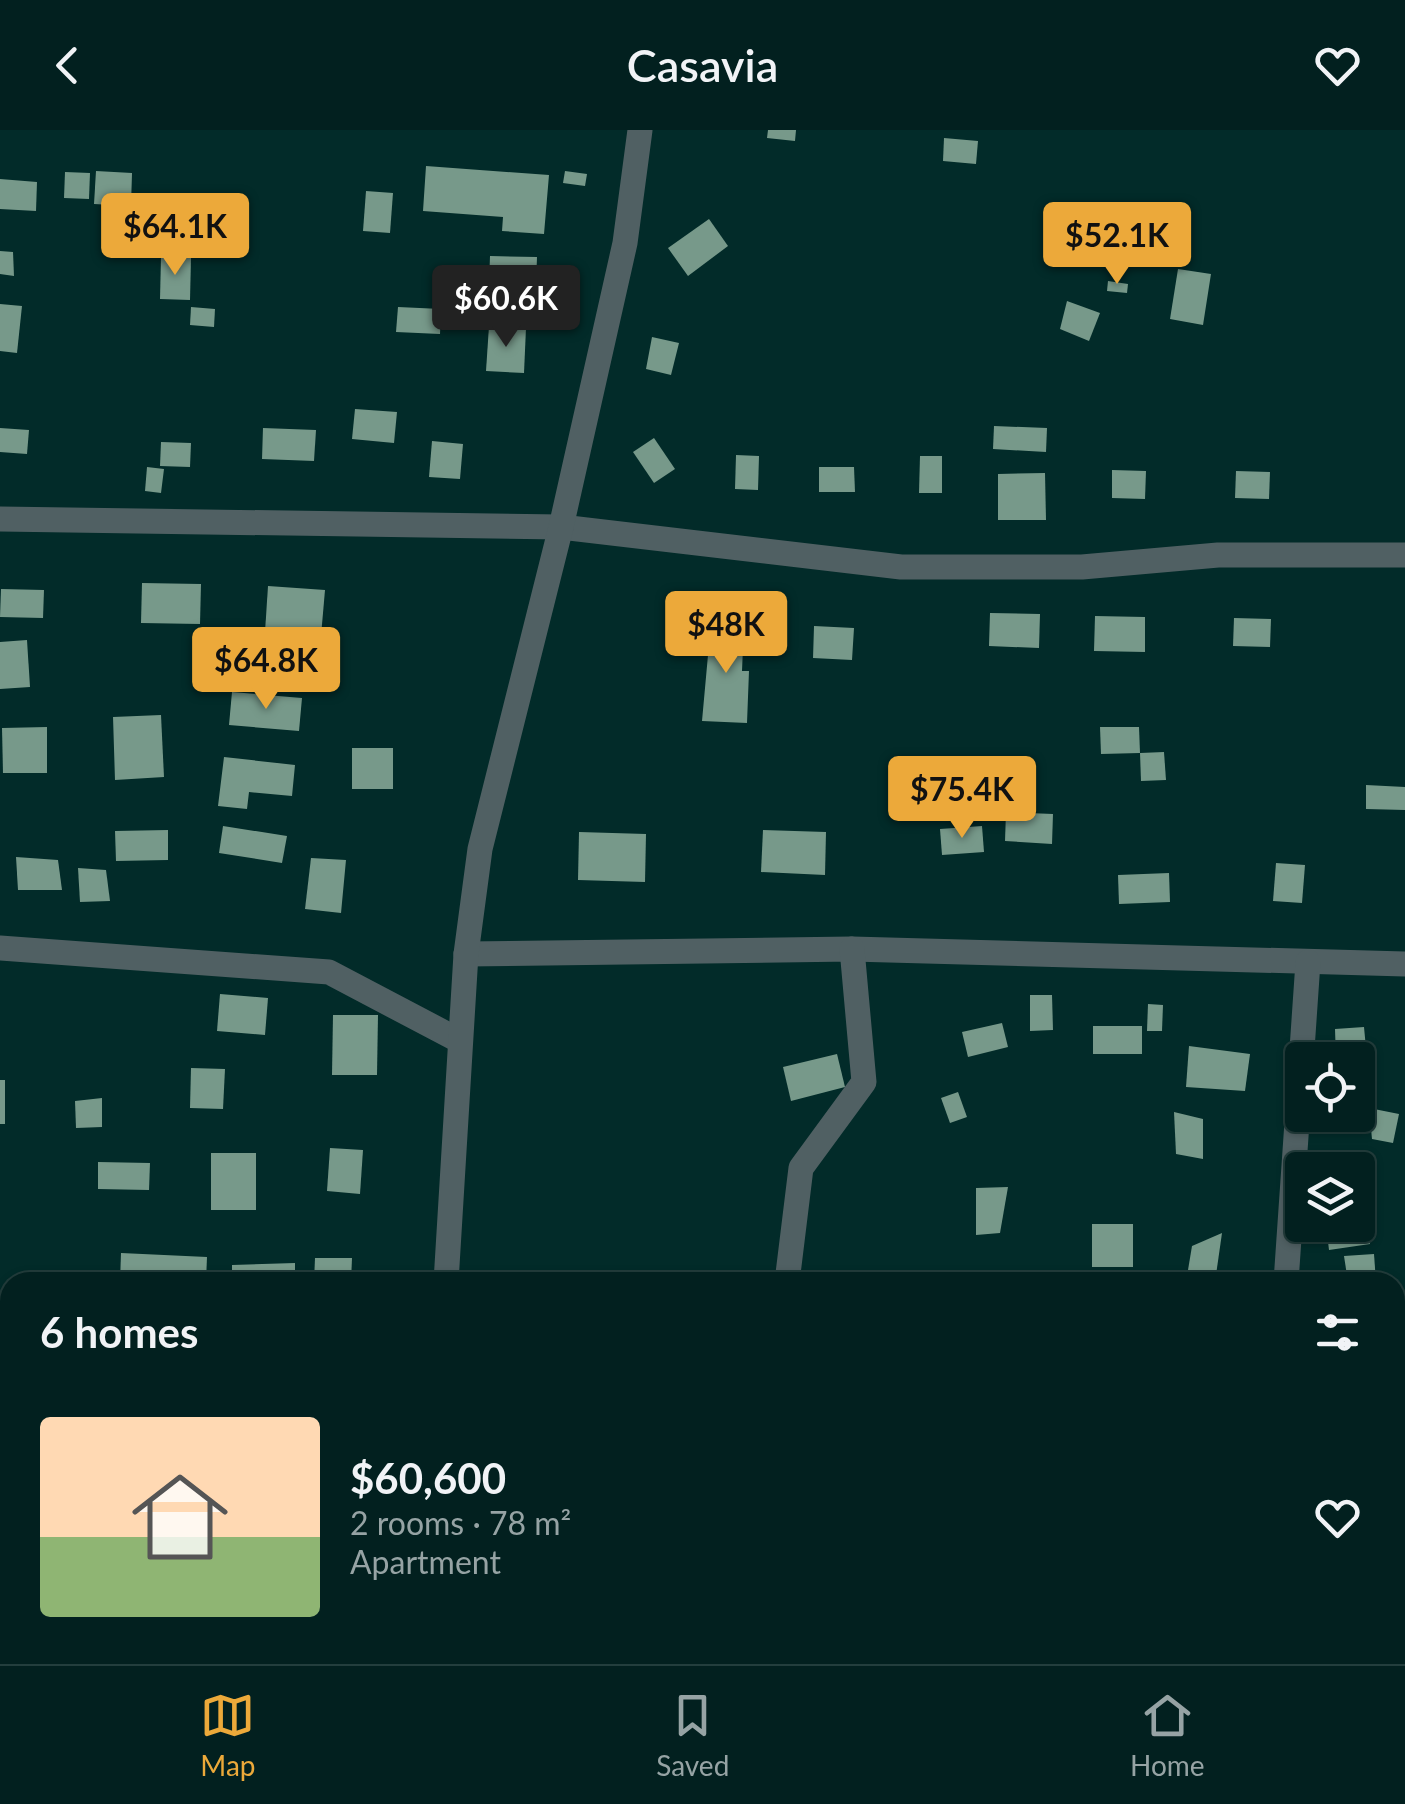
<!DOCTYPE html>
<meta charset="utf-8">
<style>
body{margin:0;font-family:Lato,sans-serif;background:#102d2c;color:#f1f3f6;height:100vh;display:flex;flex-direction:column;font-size:38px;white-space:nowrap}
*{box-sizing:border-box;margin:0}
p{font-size:32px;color:#96a3a4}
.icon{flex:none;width:55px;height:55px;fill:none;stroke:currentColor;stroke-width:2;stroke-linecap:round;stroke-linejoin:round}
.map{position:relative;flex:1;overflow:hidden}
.sheet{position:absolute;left:0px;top:1142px;width:1405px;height:392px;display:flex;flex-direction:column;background:#02201f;border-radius:30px 30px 0 0;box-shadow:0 2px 8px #0004,0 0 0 2px #233e3d}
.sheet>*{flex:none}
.buttons{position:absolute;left:1285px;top:912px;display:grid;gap:20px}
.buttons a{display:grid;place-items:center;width:90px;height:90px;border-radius:10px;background:#02201f;box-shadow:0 2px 8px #0004,0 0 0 2px #233e3d;font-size:50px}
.price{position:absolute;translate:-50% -85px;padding:0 22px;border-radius:10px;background:#eca93a;color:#111;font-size:32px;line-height:65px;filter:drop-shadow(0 2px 5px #0008)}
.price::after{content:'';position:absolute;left:50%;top:60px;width:30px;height:22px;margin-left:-15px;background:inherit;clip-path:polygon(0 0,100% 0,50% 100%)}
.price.selected{background:#222;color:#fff}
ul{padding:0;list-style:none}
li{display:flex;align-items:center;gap:30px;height:250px;padding:0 40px}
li+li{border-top:2px solid #233e3d}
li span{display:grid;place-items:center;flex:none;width:280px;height:200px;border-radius:10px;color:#555}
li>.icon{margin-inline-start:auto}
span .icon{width:120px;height:120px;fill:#fffc;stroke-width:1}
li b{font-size:42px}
h2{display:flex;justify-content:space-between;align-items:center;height:120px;padding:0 40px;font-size:42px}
header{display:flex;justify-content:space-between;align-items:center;height:130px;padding:0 40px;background:#02201f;font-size:45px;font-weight:600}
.dock{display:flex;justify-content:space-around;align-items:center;height:140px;border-top:2px solid #233e3d;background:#02201f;font-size:28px;color:#96a3a4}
.dock a{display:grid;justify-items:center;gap:5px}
.dock .selected{color:#eca93a}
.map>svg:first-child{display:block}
</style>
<header><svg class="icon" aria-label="back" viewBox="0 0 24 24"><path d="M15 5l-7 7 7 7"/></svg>Casavia<svg class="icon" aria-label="heart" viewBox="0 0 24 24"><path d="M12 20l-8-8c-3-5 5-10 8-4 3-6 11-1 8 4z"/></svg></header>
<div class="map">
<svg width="1405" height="1534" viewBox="0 0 1405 1534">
<rect width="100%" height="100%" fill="#022b29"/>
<!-- building -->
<g fill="#77998a">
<path d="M768 0H796L795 11 767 8Z"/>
<path d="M944 8 978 11 976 34 943 31Z"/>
<path d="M426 36 549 45 544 104 502 101 503 87 423 81Z"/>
<path d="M96 41 132 43 131 76 94 74Z"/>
<path d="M565 41 587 44 585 56 563 53Z"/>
<path d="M65 42 90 43 89 69 64 68Z"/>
<path d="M0 49 37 52 36 81 0 79Z"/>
<path d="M366 61 393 63 390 103 363 101Z"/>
<path d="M1047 85 1076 86V109L1047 108Z"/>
<path d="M709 89 728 116 688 146 668 118Z"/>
<path d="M0 121 13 122 14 146 0 144Z"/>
<path d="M490 126 537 127 535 183 488 181Z"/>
<path d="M161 127 191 128 190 170 160 169Z"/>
<path d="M1178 139 1211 144 1203 195 1170 189Z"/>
<path d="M1108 151 1128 154 1127 163 1107 161Z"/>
<path d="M1067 171 1100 183 1089 211 1060 199Z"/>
<path d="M0 174 22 176 17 223 0 221Z"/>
<path d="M191 177 215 179 214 197 190 195Z"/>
<path d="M398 177 441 179 440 204 396 202Z"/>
<path d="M489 196 526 198 524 243 486 241Z"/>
<path d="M652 207 679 213 671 245 646 239Z"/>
<path d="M355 279 397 282 394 313 352 309Z"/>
<path d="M994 296 1047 298 1046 322 993 319Z"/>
<path d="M0 298 29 300 27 324 0 322Z"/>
<path d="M263 298 316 300 314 331 262 329Z"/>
<path d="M654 308 675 339 654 353 633 322Z"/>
<path d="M432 311 463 314 460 349 429 347Z"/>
<path d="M161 312 191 313 190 337 160 336Z"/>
<path d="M736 325 759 326 758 360 735 359Z"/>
<path d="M920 326H942V363H919Z"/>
<path d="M147 337 164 339 161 363 145 361Z"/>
<path d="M819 337H854L855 362H819Z"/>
<path d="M1112 340 1146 341 1145 369 1112 368Z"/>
<path d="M1236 341 1270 342 1269 369 1235 368Z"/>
<path d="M1045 343 1046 390H998V344Z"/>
<path d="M142 453 201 454 200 494 141 493Z"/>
<path d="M268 456 325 460 321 506 265 502Z"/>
<path d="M1 459 44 460 43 488 0 487Z"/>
<path d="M990 483 1040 484 1039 518 989 516Z"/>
<path d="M1095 486 1145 487V522L1094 521Z"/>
<path d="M1234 488 1271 489 1270 517 1233 516Z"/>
<path d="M711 492 744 493 742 541H749L747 593 702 591Z"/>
<path d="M814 496 854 498 852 530 813 528Z"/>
<path d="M27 510 30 557 0 559V512Z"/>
<path d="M232 562 302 568 299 601 229 595Z"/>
<path d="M161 585 164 647 115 650 113 587Z"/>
<path d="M47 597V643H3L2 598Z"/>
<path d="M1100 597H1139L1140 623 1101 624Z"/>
<rect x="352" y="618" width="41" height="41"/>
<path d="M1164 622 1166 650 1141 651 1140 623Z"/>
<path d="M224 627 295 635 292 666 249 662 247 679 218 676Z"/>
<path d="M1366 655 1405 657V680L1366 679Z"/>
<path d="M1006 682 1053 684 1052 714 1005 711Z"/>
<path d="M223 696 287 706 282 733 219 723Z"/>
<path d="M982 696 984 722 942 725 940 699Z"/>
<path d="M168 700V730L116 731 115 701Z"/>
<path d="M763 700 826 702 825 745 761 742Z"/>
<path d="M579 702 646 704 645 752 578 750Z"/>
<path d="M16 727 58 730 62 760H18Z"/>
<path d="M311 728 346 730 341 783 305 779Z"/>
<path d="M1276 733 1305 735 1302 773 1273 771Z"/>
<path d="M78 738 106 740 110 771 80 772Z"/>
<path d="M1169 743 1170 772 1119 774 1118 745Z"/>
<path d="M220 864 268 868 265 905 217 901Z"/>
<path d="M1030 865H1052L1053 900 1030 901Z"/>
<path d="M1148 874 1163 875 1162 901H1147Z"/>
<path d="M333 885H378L377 945H332Z"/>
<path d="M1002 893 1008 917 968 927 962 902Z"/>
<rect x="1093" y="896" width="49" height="28"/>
<path d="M1364 897 1369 950 1358 949V930H1336L1335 899Z"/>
<path d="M1189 916 1250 924 1245 961 1186 957Z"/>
<path d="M837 924 845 957 791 971 783 937Z"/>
<path d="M191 938 225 939 223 979 190 978Z"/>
<rect x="0" y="950" width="5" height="44"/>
<path d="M958 962 967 987 950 993 941 968Z"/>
<path d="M102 968V997L76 998 75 971Z"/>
<path d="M1369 978 1399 984 1393 1013 1372 1009Z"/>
<path d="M1174 982 1203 989V1029L1176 1024Z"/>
<path d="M330 1018 363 1020 360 1064 327 1061Z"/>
<rect x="211" y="1023" width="45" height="57"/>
<path d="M98 1032 150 1033 149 1060 98 1059Z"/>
<path d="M1008 1057 1000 1103 976 1105V1058Z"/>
<path d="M1370 1090V1114L1329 1120 1326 1095H1358V1091Z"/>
<rect x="1092" y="1094" width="41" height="43"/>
<path d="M1222 1103 1215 1152H1186L1192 1116Z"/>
<path d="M121 1123 207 1127 206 1152H120Z"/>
<path d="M1374 1124 1376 1152H1348L1344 1126Z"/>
<path d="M315 1128H352L351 1152H314Z"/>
<path d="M295 1133V1152H232V1135Z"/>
<path d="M121 1525H250L249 1534H120Z"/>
<path d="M296 1525H323L322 1534H295Z"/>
<path d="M955 1525 956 1534H909V1527Z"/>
<path d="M1040 1526 1069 1530V1534H1039Z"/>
</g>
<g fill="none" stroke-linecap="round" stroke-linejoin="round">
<!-- minor -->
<g stroke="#506063" stroke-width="25">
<path d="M561 397 901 437H1082L1218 425H1405"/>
<path d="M0 818 329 842 460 911"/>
<path d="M466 824 852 819 1405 834"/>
<path d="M787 1152 801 1038 864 952 852 819"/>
<path d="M1286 1152 1308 832"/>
<path d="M0 1221H10"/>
<path d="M1395 1383 1405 1382"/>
<path d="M762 1525 770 1534"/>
<path d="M698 1534 720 1525"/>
<path d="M1254 1534 1255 1525"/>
</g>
<!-- tertiary -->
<g stroke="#506063" stroke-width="25">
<path d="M0 389 561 397"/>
<path d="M446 1152 466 824 480 719 561 397 625 113 640 0"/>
<path d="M417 1534V1525"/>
</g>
</g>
</svg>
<div class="buttons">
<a><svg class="icon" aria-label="locate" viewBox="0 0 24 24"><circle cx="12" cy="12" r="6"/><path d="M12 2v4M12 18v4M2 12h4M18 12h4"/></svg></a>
<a><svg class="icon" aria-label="layers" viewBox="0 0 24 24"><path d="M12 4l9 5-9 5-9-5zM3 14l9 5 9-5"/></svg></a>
</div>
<b class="price" style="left:175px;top:148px">$64.1K</b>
<b class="price" style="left:1117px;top:157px">$52.1K</b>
<b class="price selected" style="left:506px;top:220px">$60.6K</b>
<b class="price" style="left:726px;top:546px">$48K</b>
<b class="price" style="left:266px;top:582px">$64.8K</b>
<b class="price" style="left:962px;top:711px">$75.4K</b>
<section class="sheet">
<h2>6 homes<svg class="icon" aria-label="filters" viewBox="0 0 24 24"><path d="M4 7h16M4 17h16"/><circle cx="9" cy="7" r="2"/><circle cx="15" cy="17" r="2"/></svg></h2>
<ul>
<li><span style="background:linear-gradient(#ffd9b3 60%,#8fb573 0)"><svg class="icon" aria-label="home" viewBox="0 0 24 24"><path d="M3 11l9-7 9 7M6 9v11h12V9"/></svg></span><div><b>$60,600</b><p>2 rooms · 78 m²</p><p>Apartment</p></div><svg class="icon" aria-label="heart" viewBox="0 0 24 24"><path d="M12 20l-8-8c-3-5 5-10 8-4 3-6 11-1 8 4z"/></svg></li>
</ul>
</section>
</div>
<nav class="dock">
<a class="selected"><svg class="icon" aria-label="map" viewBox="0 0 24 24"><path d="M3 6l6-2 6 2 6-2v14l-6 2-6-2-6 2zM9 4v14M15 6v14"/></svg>Map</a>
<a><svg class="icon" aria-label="saved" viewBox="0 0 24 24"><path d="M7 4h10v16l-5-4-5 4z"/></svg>Saved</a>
<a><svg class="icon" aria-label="home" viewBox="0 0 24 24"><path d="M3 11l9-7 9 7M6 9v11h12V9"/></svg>Home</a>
</nav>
